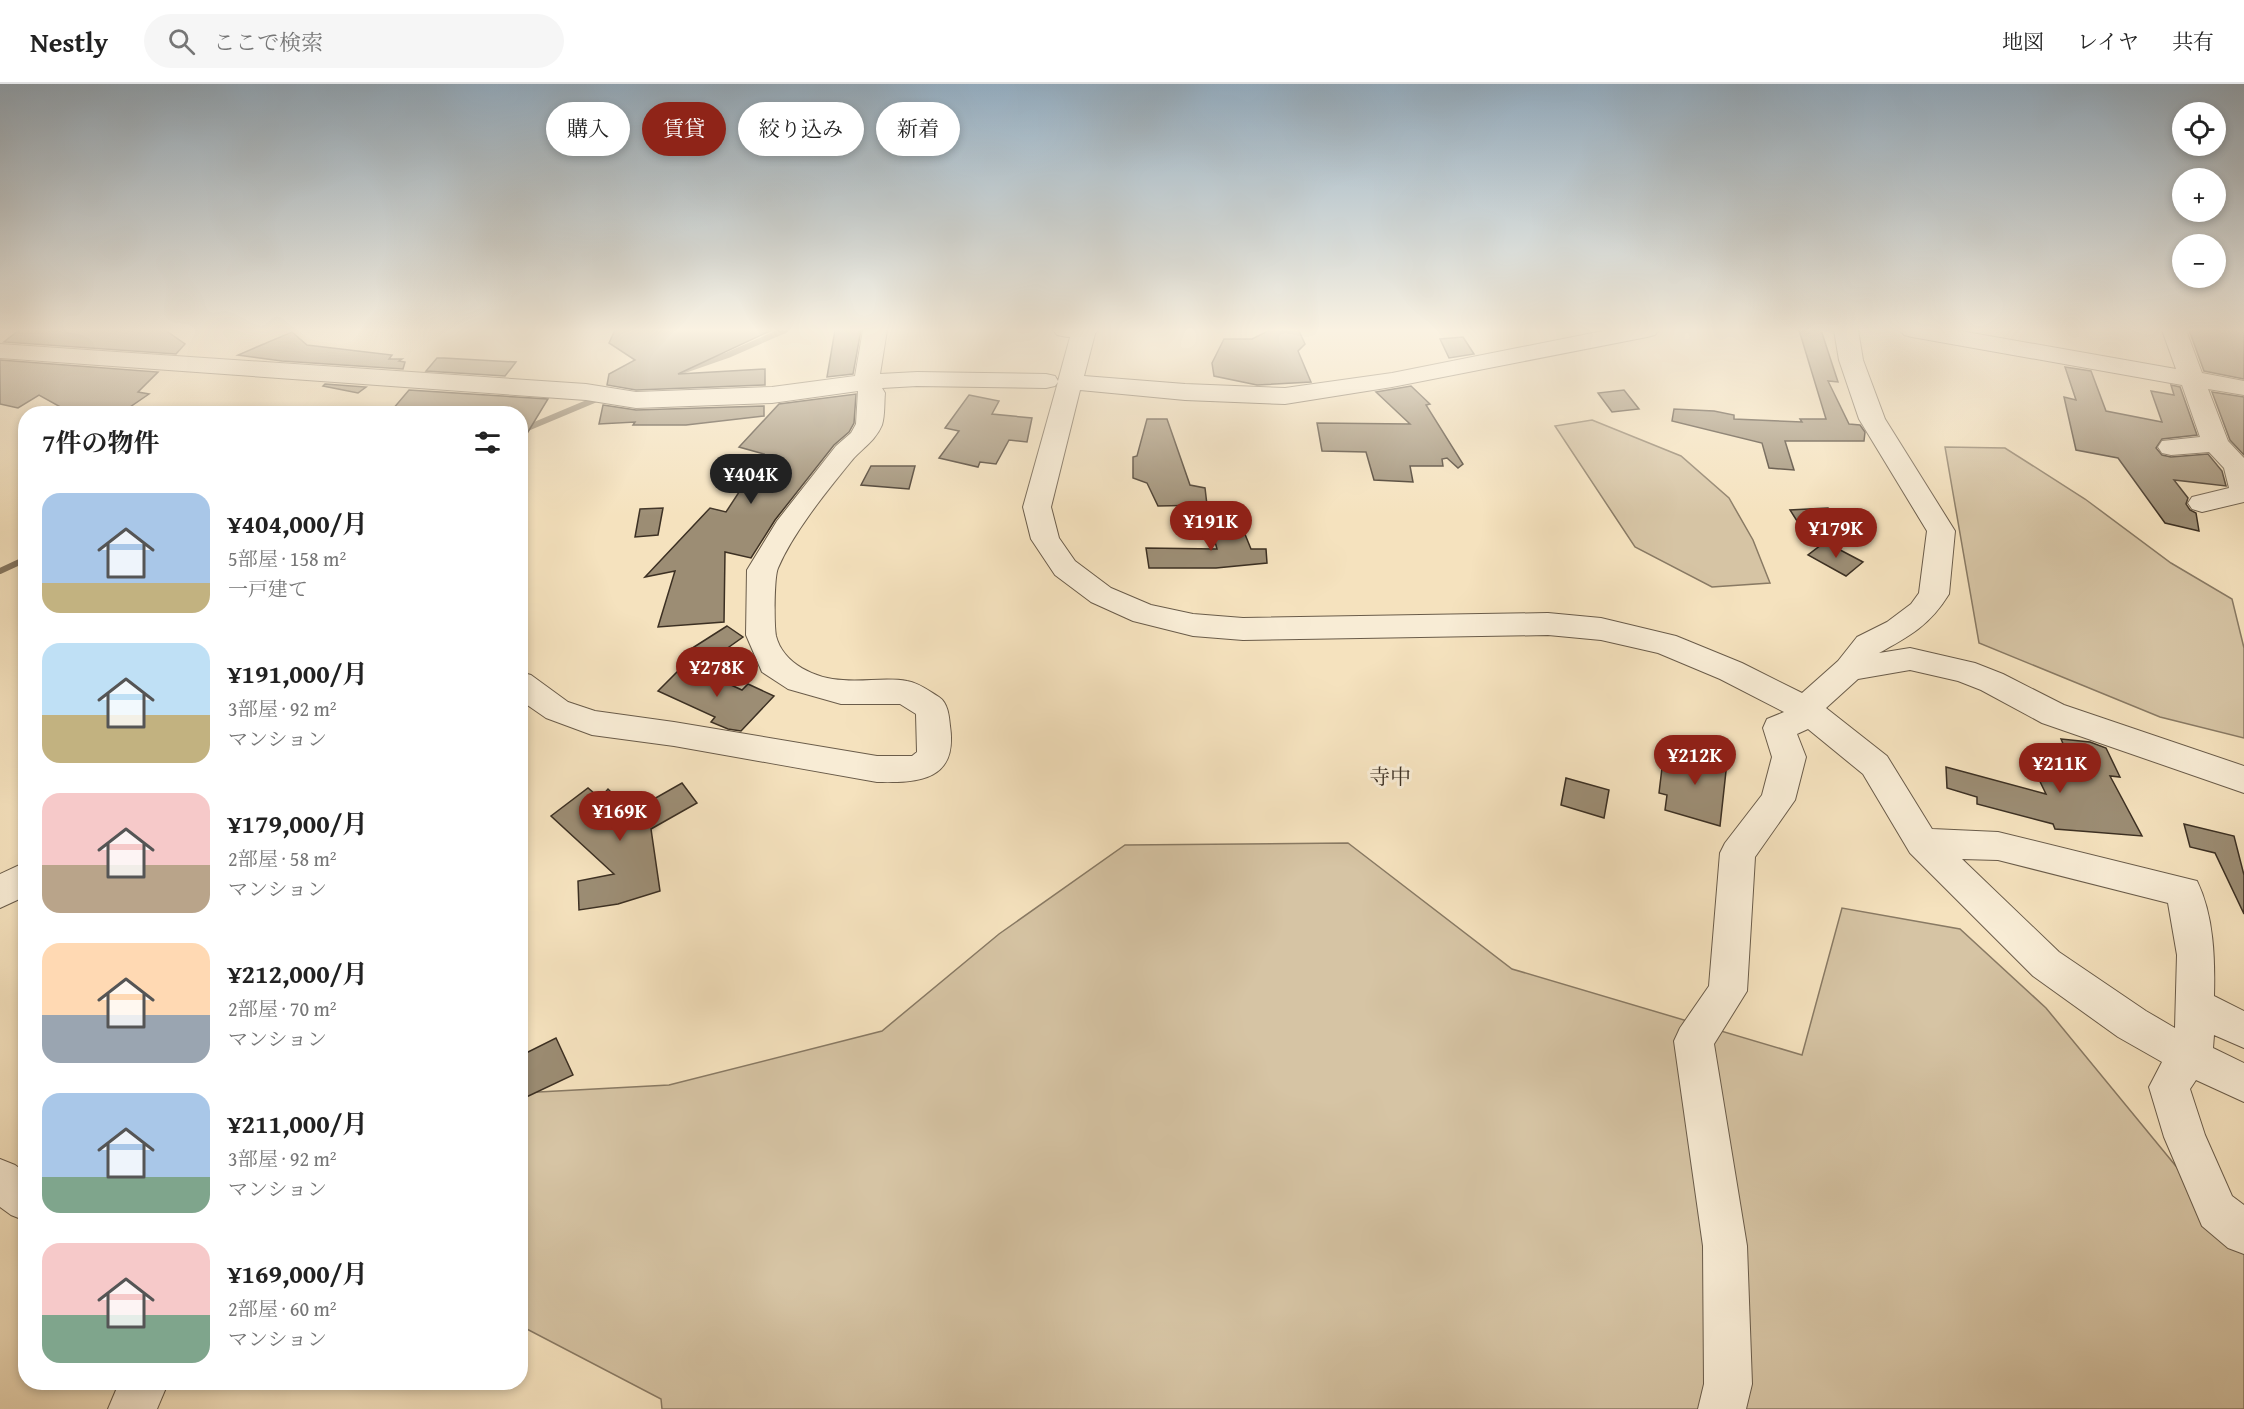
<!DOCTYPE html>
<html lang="ja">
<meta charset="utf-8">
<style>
body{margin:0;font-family:"Gentium Book Plus","Noto Serif JP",serif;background:#f6f6f6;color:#222;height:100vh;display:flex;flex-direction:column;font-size:22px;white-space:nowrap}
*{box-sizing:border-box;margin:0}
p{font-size:20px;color:#767676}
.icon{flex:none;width:33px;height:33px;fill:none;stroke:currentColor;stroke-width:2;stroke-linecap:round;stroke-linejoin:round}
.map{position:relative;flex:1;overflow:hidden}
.drawer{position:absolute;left:18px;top:322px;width:510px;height:984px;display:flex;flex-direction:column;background:#fff;border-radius:24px;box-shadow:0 3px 9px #0003}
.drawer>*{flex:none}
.guide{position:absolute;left:546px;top:18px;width:570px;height:54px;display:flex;gap:12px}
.buttons{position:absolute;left:2172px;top:18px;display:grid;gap:12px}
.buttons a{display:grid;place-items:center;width:54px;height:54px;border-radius:50%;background:#fff;box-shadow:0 3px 9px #0003;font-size:30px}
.price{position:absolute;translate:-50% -51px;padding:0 14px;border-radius:21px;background:#8f2418;color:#fff;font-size:20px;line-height:39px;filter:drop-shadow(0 2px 3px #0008)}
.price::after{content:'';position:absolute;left:50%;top:36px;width:18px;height:14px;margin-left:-9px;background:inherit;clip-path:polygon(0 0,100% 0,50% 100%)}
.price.active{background:#222;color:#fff}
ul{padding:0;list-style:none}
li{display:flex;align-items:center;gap:18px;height:150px;padding:0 24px}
li span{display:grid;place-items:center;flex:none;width:168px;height:120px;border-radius:18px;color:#555}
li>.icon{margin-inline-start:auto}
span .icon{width:72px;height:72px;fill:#fffc;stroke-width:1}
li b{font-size:26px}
h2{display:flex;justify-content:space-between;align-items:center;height:72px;padding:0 24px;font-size:26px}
.pill{padding:0 21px;border-radius:27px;background:#fff;box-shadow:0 3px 9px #0003;font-size:21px;line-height:54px}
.pill.active{background:#8f2418;color:#fff}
header{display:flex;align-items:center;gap:36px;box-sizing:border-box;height:84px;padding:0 30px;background:#fff;border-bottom:2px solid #e0e0e0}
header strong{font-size:28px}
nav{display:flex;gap:33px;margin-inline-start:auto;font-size:21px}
.search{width:420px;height:54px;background:#f6f6f6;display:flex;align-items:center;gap:15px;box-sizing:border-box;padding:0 21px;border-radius:33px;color:#767676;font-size:22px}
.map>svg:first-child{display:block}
</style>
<header>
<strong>Nestly</strong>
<div class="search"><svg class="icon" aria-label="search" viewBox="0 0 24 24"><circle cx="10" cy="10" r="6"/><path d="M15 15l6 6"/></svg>ここで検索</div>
<nav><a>地図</a><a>レイヤ</a><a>共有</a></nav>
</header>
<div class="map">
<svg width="2244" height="1325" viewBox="0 0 2244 1325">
<rect width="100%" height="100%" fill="#f5e2be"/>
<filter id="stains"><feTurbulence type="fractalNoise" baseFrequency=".00333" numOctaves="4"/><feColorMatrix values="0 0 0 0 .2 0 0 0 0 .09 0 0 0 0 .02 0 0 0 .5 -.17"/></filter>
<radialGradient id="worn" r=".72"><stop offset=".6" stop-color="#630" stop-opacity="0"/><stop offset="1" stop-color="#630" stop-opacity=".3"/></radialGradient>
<!-- green -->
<g fill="#d6c4a4" stroke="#897a64" stroke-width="1.5">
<path d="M1592 336 1681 372 1729 414 1753 456 1770 499 1712 503 1635 463 1555 342Z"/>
<path d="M1945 363 2005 364 2085 415 2171 479 2232 515 2244 564V654L2160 633 1979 559Z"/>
<path d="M1348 759 1512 885 1802 971 1842 824 1960 845 2046 924 2244 1165V1325H662L661 1315 521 1242 520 1009 669 1001 882 947 999 850 1125 761Z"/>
</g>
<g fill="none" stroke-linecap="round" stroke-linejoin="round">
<!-- stream -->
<g stroke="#857660" stroke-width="6">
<path d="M682 287 728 271 785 246"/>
<path d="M525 345 599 314"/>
<path d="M0 487 26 475"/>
</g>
</g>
<!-- building -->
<g fill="#9c8d74" stroke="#3c3023" stroke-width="1.5">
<path d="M19 246H165L185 260 176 270 4 258Z"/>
<path d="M615 246H772L678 290 765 285V301L636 306 607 301 609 290 635 276 609 259Z"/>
<path d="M835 246H861L853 290 827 293Z"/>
<path d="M1799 246H1821L1838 298 1828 297 1849 340 1860 341 1865 348 1864 357H1785L1794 386 1769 384 1762 359 1672 337 1674 325 1714 327 1734 331V335L1802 338 1800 335H1826Z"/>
<path d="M2189 246H2244V295L2204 287Z"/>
<path d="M1268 247H1299L1305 260 1298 267 1311 298 1257 301 1214 292 1212 279 1224 255H1252Z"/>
<path d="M292 248 307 261 392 271 389 275H402L399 277 405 278 403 285 282 277 238 271Z"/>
<path d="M1463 253 1474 270 1449 274 1440 255Z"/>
<path d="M437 274H444L516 278 505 292 426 287Z"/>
<path d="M0 276 158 288 138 308 149 310 124 327 117 330H73L39 311 18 324 0 320Z"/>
<path d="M2065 283 2091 287 2106 327 2162 338 2151 307 2174 311 2171 301 2180 303 2197 351 2162 355 2156 364 2162 371 2171 373 2208 370 2222 387 2226 402 2174 396 2188 414 2186 420 2190 426 2196 429 2199 447 2165 439 2118 374 2076 366 2064 313 2076 316Z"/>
<path d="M325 300 366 303 358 309 323 302Z"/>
<path d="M1411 302 1430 320 1426 321 1463 380 1458 384 1447 374 1442 375 1443 382H1410L1413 398 1374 396 1366 368 1322 367 1317 339 1410 340 1376 308Z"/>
<path d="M409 306 548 315 520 361V330H445L392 326Z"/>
<path d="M1624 306 1639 325 1612 328 1598 309Z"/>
<path d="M2212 308 2244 313V371L2230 356Z"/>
<path d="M856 310 854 339 849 348 834 361 775 436 751 474 725 468 724 538 658 543 675 487 645 493 710 424 726 428 764 370 739 363 779 320Z"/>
<path d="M969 311 999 317 992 330 1032 334 1027 358 1009 356 996 380 980 378 978 383 939 374 959 347 945 344Z"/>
<path d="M603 321 636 326 764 322V332L686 341H633L635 338 599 340Z"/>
<path d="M1147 335H1167L1190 401 1205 404 1207 421 1158 422 1147 399 1133 394V373L1137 372Z"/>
<path d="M871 382H915L909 405 861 401Z"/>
<path d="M663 424 658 451 635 453 640 425Z"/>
<path d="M1828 424 1844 447 1804 448 1790 426Z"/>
<path d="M1240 438 1251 465H1266L1267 479 1216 484H1149L1146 464 1217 465 1210 440Z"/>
<path d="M1825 458 1863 478 1846 492 1808 471Z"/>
<path d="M727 542 743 553 705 580 683 570Z"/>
<path d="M685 580 742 606 748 600 774 612 741 647 728 645 711 638 715 633 658 607Z"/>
<path d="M2061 655 2090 658 2106 664 2120 693 2110 692 2142 752 2055 745 2053 740 1977 720V713L1947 704 1946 683 2046 710 2034 685 2075 688Z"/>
<path d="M1674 663 1727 678 1720 742 1665 726 1667 711 1659 709 1662 684 1671 686Z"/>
<path d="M1566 694 1609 706 1604 734 1561 721Z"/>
<path d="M682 699 697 719 651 745 660 807 618 820 579 826 578 797 614 790 551 732 588 704 600 714 608 705 631 728Z"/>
<path d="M2184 740 2234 752 2244 791V830L2215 769 2190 763Z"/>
<path d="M556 954 573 991 520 1016V972Z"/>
</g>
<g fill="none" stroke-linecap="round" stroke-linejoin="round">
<!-- minor casing -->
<g stroke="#6a5c4a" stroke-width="2">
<g id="minor">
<path d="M863 246H887L880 290 917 288 1046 290 1055 292 1058 297 1072 246H1096L1084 292 1185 300 1285 304 1392 289 1608 246H1659L1655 251 1647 253 1392 303 1285 320 1185 316 1080 306 1051 423 1059 454 1075 477 1111 504 1151 521 1193 530 1243 534 1548 529 1601 534 1676 552 1742 579 1802 609 1838 577 1857 553 1887 538 1911 520 1919 509 1927 447 1859 335 1839 276 1834 246H1858L1863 276 1885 335 1955 447 1949 510C1930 541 1910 552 1879 569L1910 564 1975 579 2003 590 2064 621 2244 682V709L2042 639 1981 606 1958 597 1910 586 1858 595 1826 624 1887 672 1932 745 1998 748 2197 797C2214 832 2215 875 2214 912L2244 927V964L2214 951 2213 964 2244 979V1018L2196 996 2190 1005 2205 1051 2232 1112 2244 1121V1170L2228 1164 2202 1142 2164 1053 2149 1003 2162 978 2118 953 2033 892 1910 769 1863 690 1808 645 1797 650 1806 673 1795 716 1755 773 1747 907 1714 960 1747 1162 1752 1300 1746 1325H1698L1704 1300 1703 1162 1674 957 1680 944 1709 902 1720 769 1725 759 1762 711 1772 673 1763 644 1767 635 1784 628 1720 595 1658 569 1601 556 1548 551 1243 556 1193 552 1133 537 1091 518 1055 491 1031 455 1023 423 1058 298 1055 302 1046 304 917 302 882 304 885 309C884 319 885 331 882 341 876 356 863 364 853 375 827 407 794 447 778 484 774 493 774 541 776 552 783 580 816 595 843 596 864 598 887 593 907 597 919 599 929 607 939 613 948 619 949 632 950 642 958 696 920 699 877 698L674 662 592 651 546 634 520 616V588L531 591 568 618 595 627 674 638 877 672H912L917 668 916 630 900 620H841L788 605 762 588 746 551 747 486 777 437 836 362 851 349 856 340 858 307 772 319 636 324 586 316 0 274V260L586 300 636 308 772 303 855 292ZM1962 775 1998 776 2168 819 2177 871 2175 944 2146 927 2059 868Z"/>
<path d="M1900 246H1955L2176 285 2162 246H2186L2202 289 2244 297V311L2208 305 2228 357 2244 374V418L2202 428 2192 425 2188 419 2192 413 2229 404 2224 384 2209 368 2171 371 2162 369 2158 363 2162 357 2200 353 2182 301 1912 253 1904 251Z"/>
<path d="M26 778V812L0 824V790Z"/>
<path d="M0 1075 15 1081 26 1089V1137L11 1131 0 1123Z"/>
<path d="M119 1299H168L157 1325H108Z"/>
</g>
</g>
<!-- major casing -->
<g stroke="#3c3023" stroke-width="2">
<path id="major" d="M1053 246H1098L1094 251C1082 254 1069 254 1057 251Z"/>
</g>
<!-- minor -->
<use href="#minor" fill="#f8ecd5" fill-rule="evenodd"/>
<!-- major -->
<use href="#major" fill="#f5e2be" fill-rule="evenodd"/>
</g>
<!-- sky -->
<linearGradient id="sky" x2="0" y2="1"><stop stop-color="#94aec2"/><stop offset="0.57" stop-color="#faf2e2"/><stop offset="1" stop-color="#faf2e2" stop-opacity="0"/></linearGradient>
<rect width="2244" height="432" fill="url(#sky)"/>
<g text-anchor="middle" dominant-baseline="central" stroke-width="6" stroke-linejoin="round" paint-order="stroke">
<!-- quarter labels -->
<g font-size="21" fill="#3c3023" stroke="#f8ecd5">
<text x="1390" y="692">寺中</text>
</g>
</g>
<rect width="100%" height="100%" filter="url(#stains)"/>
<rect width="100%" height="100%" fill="url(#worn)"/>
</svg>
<div class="buttons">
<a><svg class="icon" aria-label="locate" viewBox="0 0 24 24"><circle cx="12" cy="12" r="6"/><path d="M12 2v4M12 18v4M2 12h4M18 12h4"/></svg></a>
<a>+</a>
<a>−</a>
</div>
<b class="price active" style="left:751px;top:421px">¥404K</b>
<b class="price" style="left:1211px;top:468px">¥191K</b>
<b class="price" style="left:1836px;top:475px">¥179K</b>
<b class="price" style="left:717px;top:614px">¥278K</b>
<b class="price" style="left:1695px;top:702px">¥212K</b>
<b class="price" style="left:2060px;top:710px">¥211K</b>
<b class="price" style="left:620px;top:758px">¥169K</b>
<div class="guide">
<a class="pill">購入</a>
<a class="pill active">賃貸</a>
<a class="pill">絞り込み</a>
<a class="pill">新着</a>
</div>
<section class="drawer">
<h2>7件の物件<svg class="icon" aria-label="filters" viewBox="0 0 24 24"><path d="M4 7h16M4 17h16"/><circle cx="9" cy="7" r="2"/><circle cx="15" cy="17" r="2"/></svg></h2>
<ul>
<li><span style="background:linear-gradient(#a9c7e8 75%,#c2b280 0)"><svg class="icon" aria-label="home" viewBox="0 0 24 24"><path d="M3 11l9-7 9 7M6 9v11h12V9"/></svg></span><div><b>¥404,000/月</b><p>5部屋 · 158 m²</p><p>一戸建て</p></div></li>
<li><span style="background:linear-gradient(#bfe0f5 60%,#c2b280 0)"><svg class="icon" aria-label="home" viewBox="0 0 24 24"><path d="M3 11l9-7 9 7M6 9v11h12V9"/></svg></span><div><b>¥191,000/月</b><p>3部屋 · 92 m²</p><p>マンション</p></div></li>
<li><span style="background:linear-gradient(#f6c9c9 60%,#b9a48a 0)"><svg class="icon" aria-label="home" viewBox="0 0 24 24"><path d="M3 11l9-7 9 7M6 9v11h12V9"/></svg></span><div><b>¥179,000/月</b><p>2部屋 · 58 m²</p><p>マンション</p></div></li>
<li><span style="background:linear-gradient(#ffd9b3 60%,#9aa5b1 0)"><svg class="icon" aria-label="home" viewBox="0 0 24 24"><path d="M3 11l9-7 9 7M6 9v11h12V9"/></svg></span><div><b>¥212,000/月</b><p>2部屋 · 70 m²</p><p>マンション</p></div></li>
<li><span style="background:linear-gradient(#a9c7e8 70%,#7fa58c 0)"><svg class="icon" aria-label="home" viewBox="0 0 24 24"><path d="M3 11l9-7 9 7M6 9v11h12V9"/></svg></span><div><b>¥211,000/月</b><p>3部屋 · 92 m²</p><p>マンション</p></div></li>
<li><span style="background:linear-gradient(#f6c9c9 60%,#7fa58c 0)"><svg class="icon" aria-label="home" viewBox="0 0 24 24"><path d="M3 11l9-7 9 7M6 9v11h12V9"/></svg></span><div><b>¥169,000/月</b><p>2部屋 · 60 m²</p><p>マンション</p></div></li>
</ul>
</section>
</div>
